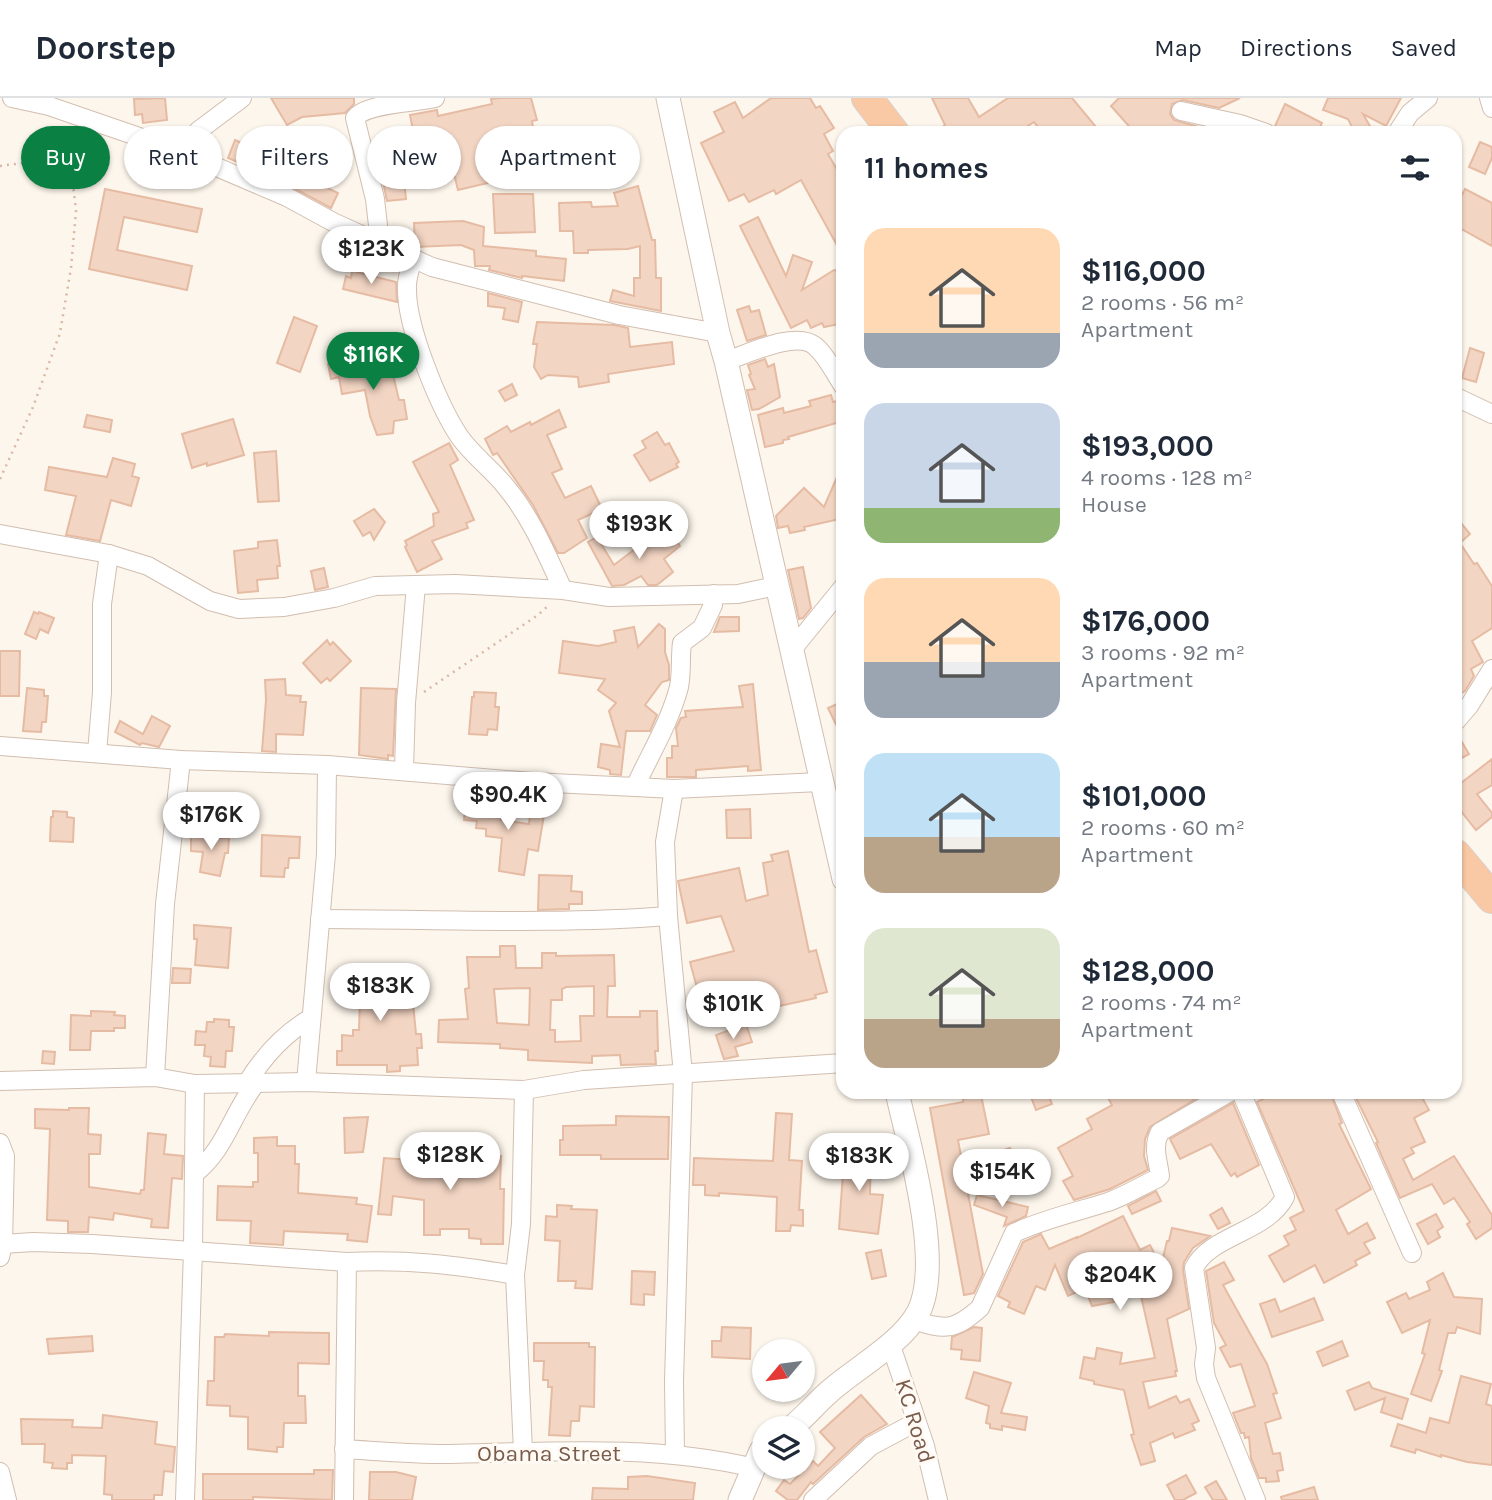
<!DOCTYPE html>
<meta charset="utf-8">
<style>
body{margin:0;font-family:Karla,sans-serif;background:#f2f2f3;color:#1f2937;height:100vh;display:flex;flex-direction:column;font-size:26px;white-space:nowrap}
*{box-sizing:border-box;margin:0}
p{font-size:23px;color:#747a83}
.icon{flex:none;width:38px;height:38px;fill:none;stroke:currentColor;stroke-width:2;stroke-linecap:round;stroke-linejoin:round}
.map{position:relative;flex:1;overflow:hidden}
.details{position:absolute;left:836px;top:28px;width:626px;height:973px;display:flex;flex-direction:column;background:#fff;border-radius:21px;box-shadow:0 2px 5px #0004}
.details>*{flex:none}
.hud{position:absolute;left:21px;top:28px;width:665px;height:63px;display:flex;gap:14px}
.needle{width:46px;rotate:241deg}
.buttons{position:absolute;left:752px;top:1241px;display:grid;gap:14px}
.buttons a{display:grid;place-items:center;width:63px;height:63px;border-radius:50%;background:#fff;box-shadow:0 2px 5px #0004;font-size:35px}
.price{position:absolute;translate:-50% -60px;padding:0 16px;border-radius:24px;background:#fff;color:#222;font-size:23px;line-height:46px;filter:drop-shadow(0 2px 4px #0008)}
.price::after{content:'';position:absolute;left:50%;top:42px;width:21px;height:16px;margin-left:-10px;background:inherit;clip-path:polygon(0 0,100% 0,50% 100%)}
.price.on{background:#0b8043;color:#fff}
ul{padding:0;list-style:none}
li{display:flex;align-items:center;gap:21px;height:175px;padding:0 28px}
li span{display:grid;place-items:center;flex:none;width:196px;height:140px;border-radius:21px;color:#555}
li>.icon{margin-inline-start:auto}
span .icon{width:84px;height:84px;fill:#fffc;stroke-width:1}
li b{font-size:30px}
h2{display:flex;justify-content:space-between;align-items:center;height:84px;padding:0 28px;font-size:30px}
.tag{padding:0 24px;border-radius:32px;background:#fff;box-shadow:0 2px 5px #0004;font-size:24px;line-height:63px}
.tag.on{background:#0b8043;color:#fff}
header{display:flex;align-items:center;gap:42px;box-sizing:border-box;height:98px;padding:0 35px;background:#fff;border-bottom:2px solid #e0e1e3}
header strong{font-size:33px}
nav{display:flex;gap:38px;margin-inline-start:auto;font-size:24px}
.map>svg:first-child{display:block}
</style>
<header>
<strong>Doorstep</strong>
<nav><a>Map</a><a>Directions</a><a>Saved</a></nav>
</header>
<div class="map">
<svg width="1492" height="1402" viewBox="0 0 1492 1402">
<rect width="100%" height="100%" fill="#fdf6ec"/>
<!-- building -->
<g fill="#f3d5c3" stroke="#e6bba3" stroke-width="2" fill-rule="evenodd">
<path d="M165 0 167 22 143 25 142 16 135 17 134 1Z"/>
<path d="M271 0H354V6L345 15 302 19 287 27Z"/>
<path d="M499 0H531L537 22 532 23 539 68H534L535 74 458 92 451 63 423 66 419 36 414 37 410 17 437 12 438 18 492 6 491 1Z"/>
<path d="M771 0H810L816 10 820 8 834 30 824 36 833 53 828 56 844 84V160L801 82 776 96 774 92 749 104 744 96 729 103 701 45 724 34 714 14 735 4 743 20Z"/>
<path d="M932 0H968L979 19 1008 0H1072L1101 35H1043L1034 24 1017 35H934L945 27Z"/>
<path d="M1119 0H1240L1219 10 1183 2 1172 6 1170 16 1174 22 1220 35H1135L1111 8Z"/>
<path d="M1328 0H1401L1386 28 1363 16 1374 35H1355L1348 21 1323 12Z"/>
<path d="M1285 6 1322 25 1317 35H1288L1275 28Z"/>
<path d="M235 42 278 61 275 66 338 95 331 110 273 79 228 60Z"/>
<path d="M1480 44 1492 49V60L1485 76 1469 69Z"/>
<path d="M404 82 406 101 387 103 383 84Z"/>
<path d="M638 88 652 142H655L656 180H661V213L610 203 613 192 634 198V180H640V148L628 151 588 152V155H574L573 133H560L559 105 591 104 592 109 618 108 614 95Z"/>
<path d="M105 91 202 111 197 134 124 119 117 152 192 168 187 192 89 171Z"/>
<path d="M1465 91 1492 105V148L1456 128V108Z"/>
<path d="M493 96H533L535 134 495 135Z"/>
<path d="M758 119 786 178 793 157 812 164 802 192 834 172 844 175V225L824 229 822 225 811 230 807 222 791 230 740 128Z"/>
<path d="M463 123 484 129 483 148 536 153V158L566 161 564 183 522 178V180L489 172 490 168H475L474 152 461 147 415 149 414 125Z"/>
<path d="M352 173 396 184 397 204 343 191 346 178 351 180Z"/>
<path d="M488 195 522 204 518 224 503 221 505 210 488 208Z"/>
<path d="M749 208 751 214 759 212 766 237 747 243 737 212Z"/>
<path d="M294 219 317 228 300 274 277 265Z"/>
<path d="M537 224 614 227 628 230 630 249 672 244 674 266 608 276 609 284 579 289 578 279 548 277 541 281 534 269 537 246H533Z"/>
<path d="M1470 250 1484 255 1476 284 1462 280Z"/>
<path d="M354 261 356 271 383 265 384 270 391 268 399 302H404L407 321 394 323 393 335 377 337 370 318 365 292 342 296 339 279 331 281 328 266Z"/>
<path d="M765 261 768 269 774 266 780 299 759 311 752 312 747 292 755 291 749 277 751 276 748 267Z"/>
<path d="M512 286 517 297 505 303 499 293Z"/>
<path d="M831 297 833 304 838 303 843 323 788 339 789 341 783 342V345L765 349 758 317 783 310 784 315 811 308 809 303Z"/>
<path d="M559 312 566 329 547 337 562 371 552 375 565 400 591 388 602 411 578 422 587 440 564 455H558L533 407 497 355 493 357 485 341 507 328 511 334 530 324 531 327Z"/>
<path d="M87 317 112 322 110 334 84 329Z"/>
<path d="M233 321 244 357 207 368V365L192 370 182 336Z"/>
<path d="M657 334 665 347 669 345 679 364 676 366 678 369 650 383 634 357 646 350 642 343Z"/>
<path d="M449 345 458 362 450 367 474 422 466 425 468 430 432 443 442 461 417 474 405 449 407 447 405 443 434 428 433 416 439 414 413 364Z"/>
<path d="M276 353 279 403 258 404 254 355Z"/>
<path d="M113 360 135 366 132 378 139 380 131 408 111 402 100 443 66 437 76 398 45 392 49 369 107 379Z"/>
<path d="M844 363V420L804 429 805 432 790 435 788 428 778 430 776 418 804 390 824 409Z"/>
<path d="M374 411 385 424 374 442 370 434 363 438 354 423Z"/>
<path d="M1456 419 1470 436 1460 445 1474 466 1477 465 1492 488V530L1472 543 1483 564 1471 571 1474 578 1465 593 1456 598Z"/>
<path d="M668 430 680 448 664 461 673 474 657 487H648L641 478 624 487 612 488 588 444 597 439 614 467 652 438 653 440Z"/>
<path d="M277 442 280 468H277L278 480 257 482 258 493 238 495 234 453 258 450V444Z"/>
<path d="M803 469 811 510 803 520 799 521 788 472Z"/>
<path d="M324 470 328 489 315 492 311 473Z"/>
<path d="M34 514 38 516 39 514 54 520 48 535 40 531 36 541 25 536Z"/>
<path d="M720 519H739V533L714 534Z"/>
<path d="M659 526 665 531V554L669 567V582L662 584 645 607 657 617 650 633H626L621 677 610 676V672L598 669 601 646 620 649 609 613 616 605 598 592 605 581 559 575 563 543 598 548 616 544 614 533 634 529 638 549Z"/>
<path d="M327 542 330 547 333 544 351 563 330 583 327 580 321 585 303 565Z"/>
<path d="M0 553H20L19 598H0Z"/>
<path d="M285 581 286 597 301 598 300 604H306L303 637 276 636V654L262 653 266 602 265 582Z"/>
<path d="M753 586 761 672 748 673V668L696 672V679H667V660H672V648H678L676 630 681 620 686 619 685 613 743 609 739 588Z"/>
<path d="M27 590 44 592V598H48L46 624H42L41 634 23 633Z"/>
<path d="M361 590 396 591 393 658 388 657V661L359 657Z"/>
<path d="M474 594 496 595 495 609H499L497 632 488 631 487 637 469 636 472 599H474Z"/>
<path d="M844 603V643L828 610Z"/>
<path d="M152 618 170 628 159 649 142 645 140 647 115 634 120 623 143 636Z"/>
<path d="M1456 634 1469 656 1456 663Z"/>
<path d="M1492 661V687L1477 696 1492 715V719L1476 732 1456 707V689Z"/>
<path d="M466 700 503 705 501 722 529 726 531 708 545 711 538 753 528 751 524 777 499 773 502 740 486 738V731L476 730 477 723 464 722Z"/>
<path d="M750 711 751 740H727L726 712Z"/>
<path d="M53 713 67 714V719L74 720 73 744 50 743 51 719H53Z"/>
<path d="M204 734 220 735V740H229L228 755H225L220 778 200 774 203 754 191 753V738L204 739Z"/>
<path d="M262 737 300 739 299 760H289L288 770H285L284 779 261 778Z"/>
<path d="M788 753 809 854 816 852 827 894 815 897 816 900 770 910 768 895 703 912 690 864 734 853 721 818 687 825 678 783 739 770 746 803 768 797 763 765 773 763 771 757Z"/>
<path d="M539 777 572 778 571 793 582 794V806H569V811L538 812Z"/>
<path d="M194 827 231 830 228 870 195 867 197 841H194Z"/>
<path d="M500 848H515L516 870H542V855H556V858L614 857 615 888H608L607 919H640V913H657L658 953H655L656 966 621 967 620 957 592 958V965L528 962V952L500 950V946L438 944 439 922 468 921 465 891 469 890 467 859H500ZM594 888V918H580L581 943 555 944V932H550L551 902H562V891L566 889ZM530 890 529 927 497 925 494 891Z"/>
<path d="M173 870 191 871 190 885H172Z"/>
<path d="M364 870V873L370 872 371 886 411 883 416 936H421L422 950H417L418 967 400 968V973L387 974V967H337V953H342V937L353 938V932H359L360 900 349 901 348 896H340L338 872Z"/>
<path d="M91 913 115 914 114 917 125 918V930H114V933H91L90 952H70L71 917 91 918Z"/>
<path d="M214 921 229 922V929H234L232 953H226L225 969 210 968 211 959 204 958 205 947H195L196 933 206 934 207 924H214Z"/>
<path d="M746 926 752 944 735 949 738 958 724 961 716 937Z"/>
<path d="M43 953 55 954 54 966 42 965Z"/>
<path d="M1029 994H1047L1052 1006 1036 1012Z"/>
<path d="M1105 994H1207L1150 1029 1145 1041 1144 1058 1148 1072 1110 1091 1074 1102 1063 1083 1073 1078 1058 1050 1092 1031 1087 1021 1112 1007Z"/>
<path d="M1277 994H1330L1342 1025 1339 1026 1371 1091 1336 1112 1348 1136 1367 1125 1375 1140 1364 1145 1370 1155 1355 1163 1357 1167 1324 1185 1315 1167 1284 1184 1269 1158 1289 1147 1284 1138 1296 1132 1290 1120 1304 1113 1257 1004Z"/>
<path d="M1353 994H1419L1429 1012 1414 1020 1425 1044 1411 1050 1414 1055 1403 1061 1413 1082 1454 1058 1492 1117V1130L1476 1141 1467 1126 1470 1124 1454 1100 1444 1106 1432 1086 1400 1100 1376 1045 1378 1044Z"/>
<path d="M981 997 989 1036 958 1042 983 1176 974 1195 964 1197 930 1010 963 1004V1001Z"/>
<path d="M1233 1005 1259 1067 1237 1079 1235 1075 1231 1078 1211 1046 1180 1061 1170 1041Z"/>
<path d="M69 1010H89L88 1036 101 1037 100 1056H89V1089L140 1096 141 1092H144L148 1035 166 1037 164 1056 183 1058 182 1081 172 1080 168 1130 151 1129 152 1121 114 1115 113 1122 89 1119 88 1134H68V1123L47 1122 50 1031 35 1030V1011L69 1012Z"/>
<path d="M776 1015 792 1016 789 1062 802 1063 799 1112H803V1128L791 1127 790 1133H776L777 1099 719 1095V1098L705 1097V1087H693L694 1060 773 1063Z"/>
<path d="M616 1018 669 1019 668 1061H601V1057H560V1042H563V1028L616 1027Z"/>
<path d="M368 1019 363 1054 345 1055 344 1020Z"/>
<path d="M277 1039V1048H295V1066H299L298 1095 357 1100 356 1106 372 1108 367 1144 347 1142 348 1136 284 1133 283 1147 250 1145 251 1123 217 1122 218 1088 253 1089V1084H258V1055H254V1040Z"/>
<path d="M845 1047 871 1048 870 1096 883 1097 878 1136 839 1131Z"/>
<path d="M457 1049V1056L501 1058 500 1091H504L503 1146H481V1141L469 1140V1131H440V1137H424V1102L393 1098 391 1117 378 1116 384 1060 426 1063 425 1050Z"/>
<path d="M1010 1050 1019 1081 1000 1086 991 1056Z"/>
<path d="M1156 1093 1161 1103 1132 1116 1128 1108Z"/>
<path d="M977 1097 1028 1109 1026 1118 1004 1128 1007 1119 974 1107Z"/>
<path d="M557 1107 572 1108 571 1111 597 1112 592 1191 575 1190 576 1183H558L560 1143 545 1142 546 1118 557 1119Z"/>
<path d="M1222 1110 1230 1125 1218 1131 1210 1117Z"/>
<path d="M1436 1116 1443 1129 1437 1133 1440 1139 1428 1146 1417 1126Z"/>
<path d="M1123 1118 1140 1152 1150 1147 1161 1168 1167 1143H1169L1172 1130 1210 1138 1193 1150 1184 1164 1183 1172 1189 1211 1167 1221 1177 1273H1175L1176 1278 1143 1284 1149 1310 1176 1298 1180 1305 1189 1301 1199 1323 1192 1326 1195 1332 1175 1340 1173 1335 1150 1345 1155 1363 1141 1367 1131 1337 1134 1336 1124 1292 1094 1286V1283L1080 1280 1084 1259 1095 1261 1097 1250 1122 1255 1120 1266 1155 1260 1141 1198 1113 1199 1114 1204 1092 1208 1085 1190 1068 1198 1055 1167 1045 1192 1036 1188 1024 1216 1008 1209 1010 1204 998 1198 1023 1144 1041 1136 1049 1151 1077 1139V1140Z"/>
<path d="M881 1152 886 1178 872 1181 866 1155Z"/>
<path d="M1224 1164 1234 1182 1223 1187 1267 1266 1277 1295 1273 1296 1281 1320 1265 1325 1273 1356 1280 1355 1283 1372 1277 1373 1279 1383 1266 1384V1380H1259L1251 1360 1249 1339 1245 1340 1244 1335H1241L1233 1315 1255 1308 1241 1266 1230 1269 1220 1250 1226 1247 1214 1225 1206 1173Z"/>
<path d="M632 1173 655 1174 654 1197 644 1196V1207L631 1206Z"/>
<path d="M1443 1175 1454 1199 1482 1201 1480 1236 1457 1229 1455 1235H1448L1439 1272 1442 1273 1431 1303 1411 1296 1425 1256 1422 1255 1430 1222 1402 1235 1387 1204 1406 1195 1409 1201 1430 1192 1427 1184Z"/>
<path d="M1314 1200 1323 1222 1272 1239 1260 1206 1275 1201 1280 1214Z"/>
<path d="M722 1229 751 1230 750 1261 712 1259V1243H721Z"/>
<path d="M974 1229 982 1230 980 1263 961 1261 962 1252 951 1251 952 1239Z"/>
<path d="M269 1234 329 1235V1266L298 1265V1298H305L306 1325H284L283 1349H277V1354L248 1351V1319L230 1318V1308L207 1307 208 1283H214L215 1239H224L225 1236 269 1238Z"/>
<path d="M92 1238 93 1253 49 1256 47 1241Z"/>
<path d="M1342 1243 1348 1258 1323 1268 1317 1254Z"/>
<path d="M534 1245H589V1249H595L594 1309 580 1308 579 1323H571L570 1338 549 1337 552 1289H548V1282H543L544 1263H534Z"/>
<path d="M974 1274 1011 1285 1001 1315 1027 1319 1025 1332 1002 1328V1332L990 1330V1326L986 1325 989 1308 966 1300Z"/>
<path d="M1461 1278 1491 1286 1486 1306 1492 1308V1367L1467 1364 1441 1357V1359L1416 1351 1415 1355 1391 1348 1398 1326 1426 1335 1430 1320 1449 1325Z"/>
<path d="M1369 1284 1372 1290 1408 1301 1402 1321 1381 1314 1385 1300 1355 1312 1347 1293Z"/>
<path d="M861 1297 887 1326 864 1339 813 1386 811 1384 797 1402H788L776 1393 784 1382 790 1386 813 1363 818 1368 835 1350 820 1334Z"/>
<path d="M103 1317 157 1324 155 1346 175 1349 173 1374 164 1373 162 1397H154V1402H112V1397L104 1396 106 1358 72 1357V1365H67V1371L52 1370 53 1365 44 1364 45 1346H22L21 1321 73 1322 72 1329 102 1330Z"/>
<path d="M314 1372H333L332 1402 253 1399V1402H203V1376H314Z"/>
<path d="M370 1374H396L416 1379 412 1402H369Z"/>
<path d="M1186 1377 1196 1395 1183 1402H1175L1167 1387Z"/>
<path d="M647 1378 695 1385 693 1402H592L593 1390 628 1391V1379Z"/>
<path d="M1216 1383 1227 1402H1213L1205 1389Z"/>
<path d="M1314 1389 1318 1402H1282L1281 1399Z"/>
</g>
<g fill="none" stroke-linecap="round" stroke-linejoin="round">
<!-- minor casing -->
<g stroke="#d1beb0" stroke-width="20">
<g id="minor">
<path d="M12 0 49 8 177 52 287 99 333 124 432 169 619 217 718 235"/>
<path d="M1489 0 1492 10"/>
<path d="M1181 13 1240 26 1266 35"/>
<path d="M1397 35 1410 15 1428 0"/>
<path d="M204 64C200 54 192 44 198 33L242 0"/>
<path d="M380 145 375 101 355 20C366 5 415 5 435 0"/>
<path d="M413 161C410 171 406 181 407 192 407 230 438 306 459 338 472 357 492 371 506 389 531 419 547 457 563 492"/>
<path d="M726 263C748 256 796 232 815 248 827 258 835 276 844 289"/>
<path d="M1456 299 1492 316"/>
<path d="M0 436 109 456 148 468 210 503 239 511 284 509 334 500 375 488 455 486 563 492 609 499 738 496 776 488"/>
<path d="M791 553 844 488"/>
<path d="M1456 623 1469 608 1492 571"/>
<path d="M0 648 181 662 327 667 532 684 635 689 674 691 820 684"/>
<path d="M97 655 102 594V506L109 456"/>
<path d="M404 673 406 605 416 487"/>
<path d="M635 689C650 656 670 624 679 589 682 574 680 559 682 545L702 530 713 507 714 496"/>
<path d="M674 691 665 744 668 818 683 976 674 1283 675 1356"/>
<path d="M320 821C436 821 553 827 668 818"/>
<path d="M155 979 165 806 181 662"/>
<path d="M0 983 155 979 195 986 306 984 524 992 584 982 844 965"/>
<path d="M306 984 326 756 327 667"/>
<path d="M247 985C263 959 285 935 311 920"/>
<path d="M1241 994 1285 1099C1266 1135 1210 1137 1194 1170L1206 1250 1204 1266 1206 1280 1256 1402"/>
<path d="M1341 994 1412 1155"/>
<path d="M0 1045 5 1058 3 1146 0 1159"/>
<path d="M194 1076C226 1051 231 1017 256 985"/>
<path d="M3 1146 33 1144 92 1146 347 1164C408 1161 456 1167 515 1177"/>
<path d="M913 1222C945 1232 954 1233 980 1210L1014 1135C1044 1121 1076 1114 1108 1104 1125 1098 1141 1088 1158 1080L1160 1078C1158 1062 1152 1048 1160 1034L1230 994"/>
<path d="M890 1245 925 1348 938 1402"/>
<path d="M344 1351C378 1353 412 1356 445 1356 548 1354 653 1346 754 1370"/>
<path d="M523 1353 515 1177 521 1126 524 992"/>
<path d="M0 1374 7 1402"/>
<path d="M185 1402 193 1152 195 986"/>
<path d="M344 1402 347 1164"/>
<path d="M813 1402 871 1348 916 1324"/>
</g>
</g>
<!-- tertiary casing -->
<g stroke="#d1beb0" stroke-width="25">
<g id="tertiary">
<path d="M668 0 718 235 726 263 844 781"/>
<path d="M791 1330C805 1319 816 1305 830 1293 856 1270 901 1246 918 1215 944 1166 909 1048 897 994"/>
<path d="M740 1402 761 1353 765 1350"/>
</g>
</g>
<!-- trunk casing -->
<g stroke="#dad1cd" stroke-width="32">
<g id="trunk">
<path d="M867 0 894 35"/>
<path d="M1456 757 1492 800"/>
</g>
</g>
<!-- path -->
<g stroke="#d9b8a5" stroke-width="2.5" stroke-dasharray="2 5" stroke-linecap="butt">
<path d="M0 68 70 59 99 43"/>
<path d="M0 381 33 309 60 235 71 170 76 113 70 59"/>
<path d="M424 594 538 517 550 506"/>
</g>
<!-- minor -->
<use href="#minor" stroke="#fff" stroke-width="18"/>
<!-- tertiary -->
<use href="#tertiary" stroke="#fff" stroke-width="23"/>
<!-- trunk -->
<use href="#trunk" stroke="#f9c8a4" stroke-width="30"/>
</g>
<g text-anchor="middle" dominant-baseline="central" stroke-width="6" stroke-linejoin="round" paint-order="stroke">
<!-- street labels -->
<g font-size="23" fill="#7a5c4d" stroke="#fffaf3">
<text transform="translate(915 1323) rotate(73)">KC Road</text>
<text x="549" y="1355">Obama Street</text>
</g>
</g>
</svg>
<div class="buttons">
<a><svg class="needle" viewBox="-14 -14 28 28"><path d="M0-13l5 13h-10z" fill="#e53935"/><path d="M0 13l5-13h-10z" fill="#747a83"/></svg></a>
<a><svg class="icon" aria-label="layers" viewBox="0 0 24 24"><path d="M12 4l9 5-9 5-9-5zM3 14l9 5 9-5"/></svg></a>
</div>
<b class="price" style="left:371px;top:188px">$123K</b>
<b class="price on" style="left:373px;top:294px">$116K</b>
<b class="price" style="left:639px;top:463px">$193K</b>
<b class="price" style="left:508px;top:734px">$90.4K</b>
<b class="price" style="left:211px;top:754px">$176K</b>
<b class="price" style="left:380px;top:925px">$183K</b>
<b class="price" style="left:733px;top:943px">$101K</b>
<b class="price" style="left:450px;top:1094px">$128K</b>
<b class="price" style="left:859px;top:1095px">$183K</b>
<b class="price" style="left:1002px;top:1111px">$154K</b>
<b class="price" style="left:1120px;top:1214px">$204K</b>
<div class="hud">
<a class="tag on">Buy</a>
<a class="tag">Rent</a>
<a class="tag">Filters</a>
<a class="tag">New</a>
<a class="tag">Apartment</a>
</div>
<section class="details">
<h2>11 homes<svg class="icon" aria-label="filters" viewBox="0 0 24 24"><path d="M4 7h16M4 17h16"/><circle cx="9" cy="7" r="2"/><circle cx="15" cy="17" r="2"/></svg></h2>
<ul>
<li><span style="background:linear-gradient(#ffd9b3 75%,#9aa5b1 0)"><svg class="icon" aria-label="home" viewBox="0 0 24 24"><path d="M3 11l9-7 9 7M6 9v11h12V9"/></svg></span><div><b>$116,000</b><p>2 rooms · 56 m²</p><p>Apartment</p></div></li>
<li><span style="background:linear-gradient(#c9d6e8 75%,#8fb573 0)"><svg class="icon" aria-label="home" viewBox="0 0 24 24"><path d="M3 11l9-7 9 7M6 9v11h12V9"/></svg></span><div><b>$193,000</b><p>4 rooms · 128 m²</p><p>House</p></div></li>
<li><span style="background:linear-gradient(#ffd9b3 60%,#9aa5b1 0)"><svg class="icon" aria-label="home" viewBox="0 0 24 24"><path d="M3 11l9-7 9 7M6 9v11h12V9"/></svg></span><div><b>$176,000</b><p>3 rooms · 92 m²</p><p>Apartment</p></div></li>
<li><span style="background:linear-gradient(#bfe0f5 60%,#b9a48a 0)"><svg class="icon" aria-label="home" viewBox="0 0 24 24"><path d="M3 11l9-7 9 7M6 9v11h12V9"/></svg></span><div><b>$101,000</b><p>2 rooms · 60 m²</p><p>Apartment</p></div></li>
<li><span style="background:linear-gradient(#dfe7d0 65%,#b9a48a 0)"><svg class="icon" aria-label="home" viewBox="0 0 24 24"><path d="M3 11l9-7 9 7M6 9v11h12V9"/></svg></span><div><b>$128,000</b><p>2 rooms · 74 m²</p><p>Apartment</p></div></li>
</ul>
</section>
</div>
